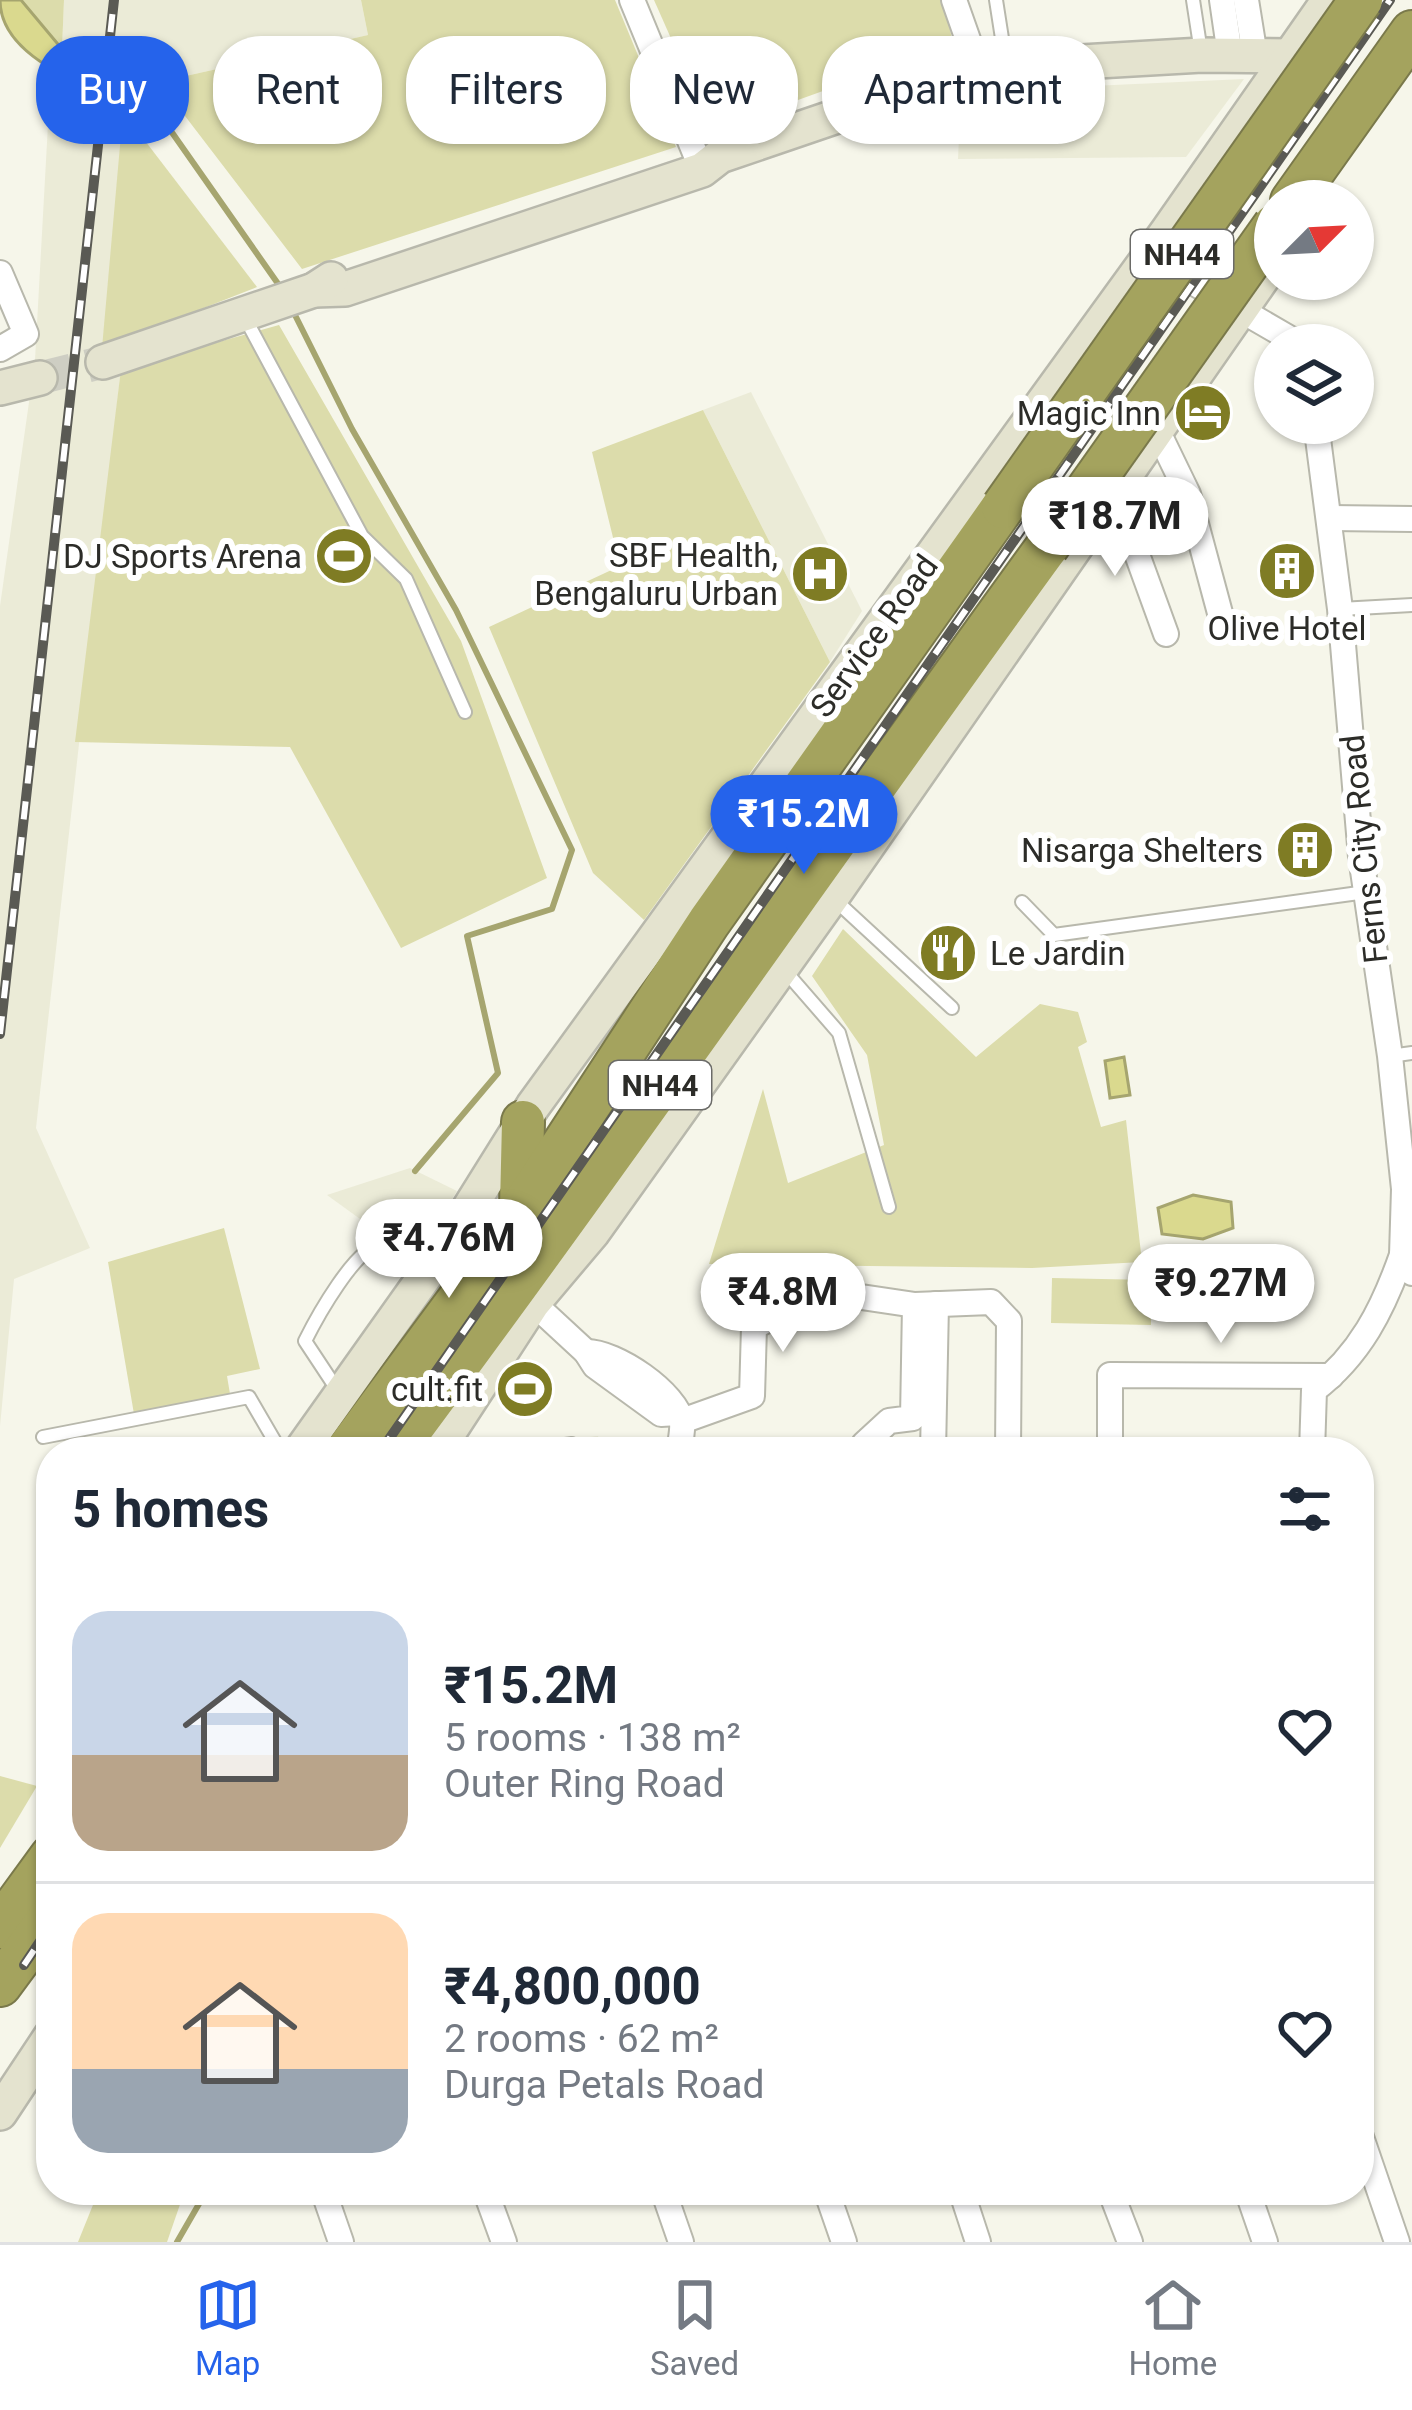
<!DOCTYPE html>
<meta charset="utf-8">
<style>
body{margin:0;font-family:Roboto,sans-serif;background:#f6f6f7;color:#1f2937;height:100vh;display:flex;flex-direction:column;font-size:45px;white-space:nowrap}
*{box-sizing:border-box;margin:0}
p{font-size:39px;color:#747a83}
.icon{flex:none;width:66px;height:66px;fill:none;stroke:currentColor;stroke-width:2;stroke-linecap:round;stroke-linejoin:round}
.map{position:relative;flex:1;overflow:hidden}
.drawer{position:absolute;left:36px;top:1437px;width:1338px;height:768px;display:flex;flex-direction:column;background:#fff;border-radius:48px;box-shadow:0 3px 9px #0004}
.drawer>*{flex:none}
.banner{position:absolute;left:36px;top:36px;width:1341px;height:108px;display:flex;gap:24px}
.needle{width:78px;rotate:66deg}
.controls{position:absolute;left:1254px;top:180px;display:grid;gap:24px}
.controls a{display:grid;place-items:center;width:120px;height:120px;border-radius:50%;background:#fff;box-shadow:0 3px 9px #0004;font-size:60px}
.price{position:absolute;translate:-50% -102px;padding:0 27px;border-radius:42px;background:#fff;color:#222;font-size:39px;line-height:78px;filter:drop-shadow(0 3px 6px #0008)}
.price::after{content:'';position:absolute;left:50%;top:72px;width:36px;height:27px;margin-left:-18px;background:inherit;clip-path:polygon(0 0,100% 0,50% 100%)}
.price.selected{background:#2563eb;color:#fff}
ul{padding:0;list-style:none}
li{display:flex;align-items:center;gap:36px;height:300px;padding:0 36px}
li+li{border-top:3px solid #e0e1e3}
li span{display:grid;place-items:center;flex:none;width:336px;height:240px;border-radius:36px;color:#555}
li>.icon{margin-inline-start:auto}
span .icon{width:144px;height:144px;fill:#fffc;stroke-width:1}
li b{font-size:51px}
h2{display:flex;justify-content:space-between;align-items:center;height:144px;padding:0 36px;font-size:51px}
.chip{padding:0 42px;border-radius:48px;background:#fff;box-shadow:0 3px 9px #0004;font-size:42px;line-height:108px}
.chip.selected{background:#2563eb;color:#fff}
.tabs{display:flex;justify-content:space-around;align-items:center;height:168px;border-top:3px solid #e0e1e3;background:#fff;font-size:33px;color:#747a83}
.tabs a{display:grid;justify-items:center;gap:6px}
.tabs .selected{color:#2563eb}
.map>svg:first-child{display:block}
</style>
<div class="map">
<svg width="1412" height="2242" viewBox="0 0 1412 2242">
<rect width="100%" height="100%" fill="#f6f6ea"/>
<!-- built -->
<g fill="#ebebd7">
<path d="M64 0H361L368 35 159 82 123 112 121 369 36 1128 90 1248 14 1279 0 1426V606L35 360 51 70 95 91 98 65 62 49Z"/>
<path d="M1244 79 1186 157 958 159 961 92Z"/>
<path d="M751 392 862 611 830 662 703 410Z"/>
<path d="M410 1168 457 1191 423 1246 367 1224 327 1195Z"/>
<path d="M598 1436 601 1452H461L471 1437 508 1447Z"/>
</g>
<!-- green -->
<g fill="#dcdcab">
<path d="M21 0H64L62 49Z"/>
<path d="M361 0H615L676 147 302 269 159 82 368 35Z"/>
<path d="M654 0H944L953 44 712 131Z"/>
<path d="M123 112 257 287 102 348Z"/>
<path d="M279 325 461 641 547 878 401 948 290 747 75 742 121 369Z"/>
<path d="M703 410 830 662 644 920 593 873 489 627 620 566 592 452Z"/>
<path d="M843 929 976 1057 1040 1004 1078 1012 1087 1042 1078 1047 1101 1127 1126 1120 1142 1262 1032 1268 709 1264 763 1089 788 1183 884 1145 867 1055 812 976Z"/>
<path d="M224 1228 260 1369 227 1376 230 1394 134 1414 108 1262Z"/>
<path d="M1052 1278 1151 1280V1325L1051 1323Z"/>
<path d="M0 1776 37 1786 0 1848Z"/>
<path d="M99 2190H185L167 2242H78Z"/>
</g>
<!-- water -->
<g fill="#dad98e" stroke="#a6a56f" stroke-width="3">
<path d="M0 0H21L62 49 98 64 96 91C59 74 0 48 0 0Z"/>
<path d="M1124 1057 1130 1095 1110 1098 1105 1061Z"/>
<path d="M1193 1195 1231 1202 1233 1228 1203 1239 1162 1234 1158 1208Z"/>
</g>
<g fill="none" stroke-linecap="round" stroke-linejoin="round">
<!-- stream -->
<g stroke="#a6a56f" stroke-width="6">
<path d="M91 82 145 94 281 288"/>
<path d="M293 311 352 429 456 610 572 850 552 909 467 936 498 1073 415 1171"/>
<path d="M177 2242 207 2190"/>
</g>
<!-- secondary-tunnel -->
<path stroke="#cecec3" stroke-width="33" stroke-dasharray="33 16" stroke-linecap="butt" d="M40 378 103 362"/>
<!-- lane casing -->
<g stroke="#b8b8ac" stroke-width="16">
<g id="lane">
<path d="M996 0 1006 64"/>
<path d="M1193 0 1201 52"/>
<path d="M245 318 362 536 406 579 465 712"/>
<path d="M1340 609 1412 605"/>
<path d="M834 899 952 1008"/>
<path d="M1022 902 1054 935 1366 892"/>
<path d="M786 972 839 1033 889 1207"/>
<path d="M1390 1056 1412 1053"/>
<path d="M340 1394 305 1341C317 1317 355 1248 381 1244 399 1242 421 1250 438 1255"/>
<path d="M43 1437 249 1397 281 1452"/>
<path d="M517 1452 572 1444 587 1452"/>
<path d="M49 1736 51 1733"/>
</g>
</g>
<!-- street casing -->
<g stroke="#b8b8ac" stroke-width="28">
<g id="street">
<path d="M632 0 702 170"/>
<path d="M954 0 978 68"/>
<path d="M1222 0 1230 55"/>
<path d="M1246 0 1255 56"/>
<path d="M1163 265 1301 345"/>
<path d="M0 273 26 334 0 349"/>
<path d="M1316 423 1340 609 1361 857 1390 1056 1404 1189 1402 1255 1412 1273"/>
<path d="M1158 432 1188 494 1224 628"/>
<path d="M1112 502 1134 546 1166 634"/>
<path d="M1330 518 1412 519"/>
<path d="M533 1303 586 1352 595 1366 661 1414 678 1413"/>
<path d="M586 1352C615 1351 677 1393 682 1423 683 1431 680 1443 679 1452"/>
<path d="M682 1421 752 1396 754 1327 821 1291 915 1305 991 1302 1009 1321 1008 1452"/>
<path d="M864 1452V1444L889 1421 913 1418 915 1305"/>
<path d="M933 1452 936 1304"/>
<path d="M1110 1452V1375L1331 1376"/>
<path d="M1312 1452 1314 1390C1360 1355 1383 1309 1402 1255"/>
<path d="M1359 2131 1397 2242"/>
<path d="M323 2190 341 2242"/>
<path d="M485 2190 504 2242"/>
<path d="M663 2190 681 2242"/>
<path d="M826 2190 844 2242"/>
<path d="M961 2190 978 2242"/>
<path d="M1110 2190 1130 2242"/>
<path d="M1247 2190 1265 2242"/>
</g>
</g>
<!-- secondary casing -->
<g stroke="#b8b8ac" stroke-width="38">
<g id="secondary">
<path d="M314 290 345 289 702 170 720 156 978 68 1202 55 1291 56"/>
<path d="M103 362 314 290 331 279"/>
<path d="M0 388 40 378"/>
<path d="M300 1452 440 1255 533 1106 1167 232 1329 0"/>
<path d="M436 1452 533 1303 593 1232 832 897 1275 260"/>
<path d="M0 2113 51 2036"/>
</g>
</g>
<!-- highway casing -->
<g stroke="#7a794b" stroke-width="46">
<g id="highway">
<path d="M1292 201 1412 32"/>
<path d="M521 1206 523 1122"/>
<path d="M346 1452 483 1267 709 922 1003 507"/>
<path d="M394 1452C616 1154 828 848 1047 547"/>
<path d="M0 1927 51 1857"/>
<path d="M0 1985 51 1916"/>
</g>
</g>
<!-- lane -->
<use href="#lane" stroke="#fff" stroke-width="12"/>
<!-- street -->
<use href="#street" stroke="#fff" stroke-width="24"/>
<!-- secondary -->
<use href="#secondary" stroke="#e4e3cf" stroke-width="33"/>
<!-- highway -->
<use href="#highway" stroke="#a4a35e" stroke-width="42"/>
<!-- rail casing -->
<g stroke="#5a5a54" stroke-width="10">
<g id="rail">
<path d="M0 1034 114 0"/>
<path d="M380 1452 1390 0"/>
<path d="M24 1965 51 1925"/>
</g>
</g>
<!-- rail -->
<use href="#rail" stroke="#fff" stroke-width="6" stroke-dasharray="18" stroke-linecap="butt"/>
<!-- highway-bridge casing -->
<g stroke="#7a794b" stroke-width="46" stroke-linecap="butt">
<g id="highway-bridge">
<path d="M1003 507 1361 0"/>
<path d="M1047 547 1275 225"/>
</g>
</g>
<!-- highway-bridge -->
<use href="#highway-bridge" stroke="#a4a35e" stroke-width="42"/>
</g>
<!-- icons -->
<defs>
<g id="hotel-disc" transform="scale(3)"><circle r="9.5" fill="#7f7c24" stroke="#fff"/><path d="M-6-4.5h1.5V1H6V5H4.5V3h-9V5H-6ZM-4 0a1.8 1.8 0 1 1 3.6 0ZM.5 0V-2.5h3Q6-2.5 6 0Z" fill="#fff"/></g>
<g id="stadium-disc" transform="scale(3)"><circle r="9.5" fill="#7f7c24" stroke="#fff"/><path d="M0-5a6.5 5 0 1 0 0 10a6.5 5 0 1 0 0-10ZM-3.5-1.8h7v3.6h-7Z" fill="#fff"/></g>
<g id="building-disc" transform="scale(3)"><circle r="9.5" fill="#7f7c24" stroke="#fff"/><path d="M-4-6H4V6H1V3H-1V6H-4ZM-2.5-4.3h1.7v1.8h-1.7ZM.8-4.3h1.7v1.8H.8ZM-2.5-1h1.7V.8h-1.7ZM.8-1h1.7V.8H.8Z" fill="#fff"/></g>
<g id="hospital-disc" transform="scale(3)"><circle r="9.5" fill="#7f7c24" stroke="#fff"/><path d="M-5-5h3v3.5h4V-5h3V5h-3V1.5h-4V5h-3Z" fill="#fff"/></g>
<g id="restaurant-disc" transform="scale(3)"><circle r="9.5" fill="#7f7c24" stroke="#fff"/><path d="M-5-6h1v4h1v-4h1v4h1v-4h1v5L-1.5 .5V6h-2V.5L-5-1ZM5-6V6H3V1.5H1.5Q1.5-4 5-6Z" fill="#fff"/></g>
</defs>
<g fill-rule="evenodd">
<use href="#hotel-disc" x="1203" y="413"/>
<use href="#stadium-disc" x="344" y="556"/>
<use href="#building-disc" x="1287" y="571"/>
<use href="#hospital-disc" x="820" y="574"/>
<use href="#building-disc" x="1305" y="850"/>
<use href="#restaurant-disc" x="948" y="953"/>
<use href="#stadium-disc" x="525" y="1389"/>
</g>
<g text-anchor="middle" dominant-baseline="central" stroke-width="12" stroke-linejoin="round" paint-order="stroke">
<!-- shield labels -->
<g fill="#fff" stroke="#6b6b68" stroke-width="3">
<rect x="1131" y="230" width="102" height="48" rx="9"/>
<rect x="609" y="1061" width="102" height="48" rx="9"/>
</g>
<g font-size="30" font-weight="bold" fill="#2c2c28">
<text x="1182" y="254">NH44</text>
<text x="660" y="1085">NH44</text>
</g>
<!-- poi labels -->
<g font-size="33" fill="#2c2c28" stroke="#fff" text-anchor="end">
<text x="1161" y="413">Magic Inn</text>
<text x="778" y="555">SBF Health,<tspan x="778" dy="38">Bengaluru Urban</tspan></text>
<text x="302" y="556">DJ Sports Arena</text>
<text x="1287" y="628" text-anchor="middle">Olive Hotel</text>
<text x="1263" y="850">Nisarga Shelters</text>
<text x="990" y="953" text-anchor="start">Le Jardin</text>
<text x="483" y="1389">cult.fit</text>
</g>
<!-- street labels -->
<g font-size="33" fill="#2c2c28" stroke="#fff">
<text transform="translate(874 636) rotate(-54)">Service Road</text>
<text transform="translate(1364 849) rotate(-96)">Ferns City Road</text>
</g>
</g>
</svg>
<div class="controls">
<a><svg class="needle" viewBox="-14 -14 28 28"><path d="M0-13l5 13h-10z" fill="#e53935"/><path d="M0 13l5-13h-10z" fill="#747a83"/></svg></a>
<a><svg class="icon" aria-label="layers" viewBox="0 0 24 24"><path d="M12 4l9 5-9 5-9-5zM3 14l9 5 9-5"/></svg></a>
</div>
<b class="price" style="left:1115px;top:579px">₹18.7M</b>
<b class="price selected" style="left:804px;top:877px">₹15.2M</b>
<b class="price" style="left:449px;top:1301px">₹4.76M</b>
<b class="price" style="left:1221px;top:1346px">₹9.27M</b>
<b class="price" style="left:783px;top:1355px">₹4.8M</b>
<div class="banner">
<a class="chip selected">Buy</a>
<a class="chip">Rent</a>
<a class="chip">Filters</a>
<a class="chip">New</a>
<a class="chip">Apartment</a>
</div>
<section class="drawer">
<h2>5 homes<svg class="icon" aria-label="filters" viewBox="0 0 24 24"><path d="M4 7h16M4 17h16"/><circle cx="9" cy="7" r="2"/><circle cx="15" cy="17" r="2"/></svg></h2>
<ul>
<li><span style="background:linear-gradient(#c9d6e8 60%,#b9a48a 0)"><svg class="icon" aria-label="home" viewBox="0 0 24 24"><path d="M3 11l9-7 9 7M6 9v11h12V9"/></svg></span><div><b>₹15.2M</b><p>5 rooms · 138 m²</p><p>Outer Ring Road</p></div><svg class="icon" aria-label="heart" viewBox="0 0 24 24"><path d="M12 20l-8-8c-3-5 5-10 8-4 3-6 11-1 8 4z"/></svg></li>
<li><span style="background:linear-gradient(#ffd9b3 65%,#9aa5b1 0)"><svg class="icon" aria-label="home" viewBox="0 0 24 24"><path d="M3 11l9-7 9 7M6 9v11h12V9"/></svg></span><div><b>₹4,800,000</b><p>2 rooms · 62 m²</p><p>Durga Petals Road</p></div><svg class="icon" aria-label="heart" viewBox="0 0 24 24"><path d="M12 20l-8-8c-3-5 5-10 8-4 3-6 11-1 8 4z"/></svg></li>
</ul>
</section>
</div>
<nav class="tabs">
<a class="selected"><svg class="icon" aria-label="map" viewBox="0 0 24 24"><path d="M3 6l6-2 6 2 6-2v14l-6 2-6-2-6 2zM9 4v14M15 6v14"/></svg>Map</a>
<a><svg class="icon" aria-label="saved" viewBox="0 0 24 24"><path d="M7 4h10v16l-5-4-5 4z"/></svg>Saved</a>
<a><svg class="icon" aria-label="home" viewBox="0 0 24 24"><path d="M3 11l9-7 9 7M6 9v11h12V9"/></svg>Home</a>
</nav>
